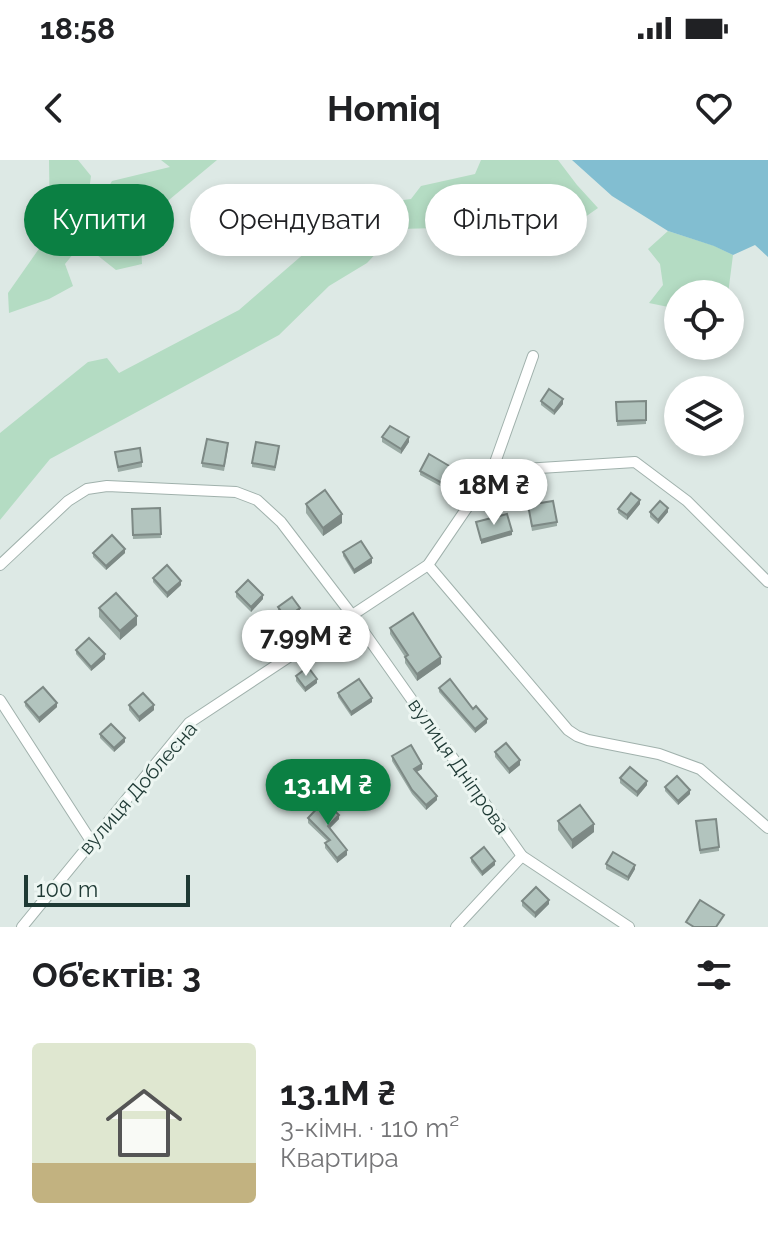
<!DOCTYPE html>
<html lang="uk">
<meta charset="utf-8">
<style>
body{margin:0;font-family:Raleway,sans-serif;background:#f6f6f6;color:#202124;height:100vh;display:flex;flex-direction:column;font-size:30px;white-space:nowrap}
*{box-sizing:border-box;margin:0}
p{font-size:26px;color:#757577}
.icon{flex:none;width:44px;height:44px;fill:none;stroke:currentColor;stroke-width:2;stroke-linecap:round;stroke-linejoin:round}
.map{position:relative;height:767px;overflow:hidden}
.panel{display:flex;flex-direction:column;background:#fff;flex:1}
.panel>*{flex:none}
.hud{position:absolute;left:24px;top:24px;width:720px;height:72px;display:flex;gap:16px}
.fabs{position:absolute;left:664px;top:120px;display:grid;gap:16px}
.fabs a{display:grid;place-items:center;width:80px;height:80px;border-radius:50%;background:#fff;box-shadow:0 4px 12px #0003;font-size:40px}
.scale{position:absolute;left:24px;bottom:20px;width:166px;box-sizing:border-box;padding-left:8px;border:4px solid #1e3934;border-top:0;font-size:22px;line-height:28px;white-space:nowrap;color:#1e3934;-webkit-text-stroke:6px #edf6f2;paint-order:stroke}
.price{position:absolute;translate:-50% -68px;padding:0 18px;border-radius:28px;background:#fff;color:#222;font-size:26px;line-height:52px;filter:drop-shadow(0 2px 4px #0008)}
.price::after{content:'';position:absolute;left:50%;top:48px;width:24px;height:18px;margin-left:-12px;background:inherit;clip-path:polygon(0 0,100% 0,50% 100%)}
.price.selected{background:#0b8043;color:#fff}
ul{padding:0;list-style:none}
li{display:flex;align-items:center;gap:24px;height:200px;padding:0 32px}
li span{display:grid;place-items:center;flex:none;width:224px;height:160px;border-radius:8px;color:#555}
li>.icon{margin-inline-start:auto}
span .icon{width:96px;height:96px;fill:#fffc;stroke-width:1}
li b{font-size:34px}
h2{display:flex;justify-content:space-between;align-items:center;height:96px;padding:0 32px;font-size:34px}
.tag{padding:0 28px;border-radius:36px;background:#fff;box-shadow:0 4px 12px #0003;font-size:28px;line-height:72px}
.tag.selected{background:#0b8043;color:#fff}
.status{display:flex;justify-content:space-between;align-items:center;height:56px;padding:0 40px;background:#fff;direction:ltr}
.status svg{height:22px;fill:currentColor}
header{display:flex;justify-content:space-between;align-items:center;height:104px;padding:0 32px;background:#fff;font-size:36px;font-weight:700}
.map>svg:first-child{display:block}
</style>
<div class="status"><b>18:58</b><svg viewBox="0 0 49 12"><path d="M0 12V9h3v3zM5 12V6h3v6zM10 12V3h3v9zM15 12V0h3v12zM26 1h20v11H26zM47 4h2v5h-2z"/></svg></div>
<header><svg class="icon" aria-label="back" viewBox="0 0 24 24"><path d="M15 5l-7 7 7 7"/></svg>Homiq<svg class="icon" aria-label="heart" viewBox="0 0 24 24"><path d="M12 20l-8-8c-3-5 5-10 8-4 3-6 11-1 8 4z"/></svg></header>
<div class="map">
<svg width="768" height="767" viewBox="0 0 768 767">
<rect width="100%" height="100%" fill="#dde9e5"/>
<!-- green -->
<g fill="#b4dcc3">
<path d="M49 0H78L91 16 82 83 65 104 73 126 49 139 9 153 8 133 50 73Z"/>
<path d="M161 0H217L140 64 142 104 116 110 97 95 105 33 112 21 170 7Z"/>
<path d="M481 0H558L577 25 598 48 568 69 507 67 471 47 438 68 399 69 367 103 329 126 279 175 50 299 0 360V273L88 202 107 198 119 213 239 150 359 46 411 39 421 26 475 14Z"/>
<path d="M668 71 715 86 733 95 728 134H678V149L649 143 663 125 660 104 648 89Z"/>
</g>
<!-- water -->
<path fill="#82bed1" d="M572 0H768V97L755 85 733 95 714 86 668 71 612 36Z"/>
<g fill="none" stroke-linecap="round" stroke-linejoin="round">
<!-- street casing -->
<g stroke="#a0b1ac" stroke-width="12">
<g id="street">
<path d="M492 311 635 302 687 341 768 422"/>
<path d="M0 405 68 341 87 329 107 326 236 332 257 340 281 362 352 455 522 696 629 767"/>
<path d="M428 405 568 570 577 576 588 580 659 594 700 609 768 668"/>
<path d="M0 540 91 681"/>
<path d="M22 767 189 563 428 405 492 311 533 196"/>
<path d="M456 767 522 696"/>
</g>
</g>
<!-- street -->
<use href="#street" stroke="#fff" stroke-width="10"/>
</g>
<!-- wall -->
<g fill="#99a9a3">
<path d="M541 241 563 244 554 255 541 245Z"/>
<path d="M646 241V264L617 266 616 242Z"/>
<path d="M382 277 409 282 401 294 382 282Z"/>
<path d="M228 288 224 311 202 307V303Z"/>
<path d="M279 290 275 311 252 307V303Z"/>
<path d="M115 292 142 302V307L118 312Z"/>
<path d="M420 311H451L442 327 420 315Z"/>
<path d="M306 344 342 363 323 376 306 353Z"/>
<path d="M640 344 627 360 618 353V349Z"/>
<path d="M528 345 557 362V366L532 371Z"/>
<path d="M160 348 161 378 133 379 132 349Z"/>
<path d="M650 352H668L658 364 650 357Z"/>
<path d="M343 392 372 403 354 414 343 396Z"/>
<path d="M93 393H125L106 410 93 397Z"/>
<path d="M153 418 181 425 167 438 153 422Z"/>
<path d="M236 432 263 439 251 452 236 437Z"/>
<path d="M278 447 300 452 286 462 278 451Z"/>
<path d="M99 448 137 465 120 480 99 457Z"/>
<path d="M390 468 441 504 417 521 405 503V497L390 474Z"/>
<path d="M76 490 105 499 91 511 76 494Z"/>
<path d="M296 516 317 523 305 532 296 521Z"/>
<path d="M439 528 473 549 487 563 475 573 439 532Z"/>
<path d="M338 533 372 542 351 556 338 537Z"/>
<path d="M25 542 57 547 39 563 25 546Z"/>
<path d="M129 545 154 550 139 562 129 550Z"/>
<path d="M100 574 125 582 114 592 100 578Z"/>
<path d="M495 592 520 605 509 614 495 597Z"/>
<path d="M392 596 422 609 417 612 437 640 426 650 412 634 392 601Z"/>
<path d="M620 618 647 625 637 637 620 623Z"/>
<path d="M279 623 310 627 291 642 279 627Z"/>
<path d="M665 627 690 634 678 645 665 631Z"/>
<path d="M308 658 339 659 330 668 347 695 337 703 325 688V683L328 682 308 663Z"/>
<path d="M558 661 594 672 572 689 558 670Z"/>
<path d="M696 661 719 687V691L700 694Z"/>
<path d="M471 698 495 705 482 716 471 702Z"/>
<path d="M606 704 635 709 628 721 606 709Z"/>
<path d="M522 741 549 744 535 758 522 746Z"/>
</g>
<!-- shaded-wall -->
<g fill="#7d8985">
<path d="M563 239V244L554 255V251Z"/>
<path d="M409 277V282L401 294V289Z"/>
<path d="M451 307V311L442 327V323Z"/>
<path d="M640 340V344L627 360V355Z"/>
<path d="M668 348V352L658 364V360Z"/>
<path d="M342 354V363L323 376V368Z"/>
<path d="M512 371V375L481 384V380Z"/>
<path d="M125 389V393L106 410V406Z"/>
<path d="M372 398V403L354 414V410Z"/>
<path d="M181 421V425L167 438V433Z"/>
<path d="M263 435V439L251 452V447Z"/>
<path d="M300 448V452L286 462V458Z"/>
<path d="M137 456V465L120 480V471Z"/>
<path d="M105 494V499L91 511V507Z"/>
<path d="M441 497V504L417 521V514Z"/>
<path d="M317 519V523L305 532V528Z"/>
<path d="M372 538V542L351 556V552Z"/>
<path d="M57 543V547L39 563V558Z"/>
<path d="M154 545V550L139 562V557Z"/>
<path d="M487 559V563L475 573V569Z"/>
<path d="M125 578V582L114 592V588Z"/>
<path d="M520 600V605L509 614V609Z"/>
<path d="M422 604V609L414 613V609Z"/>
<path d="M647 621V625L637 637V632Z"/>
<path d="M310 623V627L291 642V638Z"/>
<path d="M690 630V634L678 645V641Z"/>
<path d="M437 636V640L426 650V645Z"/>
<path d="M339 655V659L328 670V666Z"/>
<path d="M594 664V672L572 689V680Z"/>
<path d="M347 690V695L337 703V698Z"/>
<path d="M495 701V705L482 716V712Z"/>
<path d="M635 705V709L628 721V717Z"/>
<path d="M549 740V744L535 758V753Z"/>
</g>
<!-- building -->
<g fill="#b2c4be" stroke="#7d8985" stroke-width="2">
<path d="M549 229 563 239 554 251 541 241Z"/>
<path d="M646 241V260L617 261 616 242Z"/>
<path d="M390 266 409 277 401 289 382 277Z"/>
<path d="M207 279 228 283 224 306 202 303Z"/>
<path d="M256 282 279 286 275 307 252 303Z"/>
<path d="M140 288 142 302 118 307 115 292Z"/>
<path d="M429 294 451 307 442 323 420 311Z"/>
<path d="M325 330 342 354 323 368 306 344Z"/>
<path d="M631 333 640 340 627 355 618 349Z"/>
<path d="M553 341 557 362 532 366 528 345Z"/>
<path d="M660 341 668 348 658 360 650 352Z"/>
<path d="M160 348 161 374 133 375 132 349Z"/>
<path d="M507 354 512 371 481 380 476 362Z"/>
<path d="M112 375 125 389 106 406 93 393Z"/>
<path d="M361 381 372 398 354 410 343 392Z"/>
<path d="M167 405 181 421 167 433 153 418Z"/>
<path d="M248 420 263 435 251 447 236 432Z"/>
<path d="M116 433 137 456 120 471 99 448Z"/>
<path d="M292 437 300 448 286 458 278 447Z"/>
<path d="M413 453 441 497 417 514 405 497 408 495 390 468Z"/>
<path d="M89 478 105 494 91 507 76 490Z"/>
<path d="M308 507 317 519 305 528 296 516Z"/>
<path d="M359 519 372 538 351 552 338 533Z"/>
<path d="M450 519 473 549 476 546 487 559 475 569 439 528Z"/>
<path d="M43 527 57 543 39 558 25 542Z"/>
<path d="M143 533 154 545 139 557 129 545Z"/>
<path d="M111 564 125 578 114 588 100 574Z"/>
<path d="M506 583 520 600 509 609 495 592Z"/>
<path d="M411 585 422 604 414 609 437 636 426 645 412 630 392 596Z"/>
<path d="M630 607 647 621 637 632 620 618Z"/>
<path d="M298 608 310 623 291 638 279 623Z"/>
<path d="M677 616 690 630 678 641 665 627Z"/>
<path d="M324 641 339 655 328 666 347 690 337 698 325 683 330 680 308 658Z"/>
<path d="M580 645 594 664 572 680 558 661Z"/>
<path d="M716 659 719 687 700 690 696 661Z"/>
<path d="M484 687 495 701 482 712 471 698Z"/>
<path d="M613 692 635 705 628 717 606 704Z"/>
<path d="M536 727 549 740 535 753 522 741Z"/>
<path d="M700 740 724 755 716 767H694L686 762Z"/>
</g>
<g text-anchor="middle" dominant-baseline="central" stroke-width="6" stroke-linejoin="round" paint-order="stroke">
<!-- street labels -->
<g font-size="20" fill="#1e3934" stroke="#edf6f2">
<text transform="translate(459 606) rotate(55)">вулиця Дніпрова</text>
<text transform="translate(138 628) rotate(-49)">вулиця Доблесна</text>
</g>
</g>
</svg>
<div class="fabs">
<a><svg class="icon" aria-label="locate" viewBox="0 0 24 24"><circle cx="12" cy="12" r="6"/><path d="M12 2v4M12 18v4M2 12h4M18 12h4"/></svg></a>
<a><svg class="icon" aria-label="layers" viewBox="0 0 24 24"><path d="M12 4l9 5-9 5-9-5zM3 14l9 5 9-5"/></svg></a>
</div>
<div class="scale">100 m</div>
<b class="price" style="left:494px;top:367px">18M ₴</b>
<b class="price" style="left:306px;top:518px">7.99M ₴</b>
<b class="price selected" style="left:328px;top:667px">13.1M ₴</b>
<div class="hud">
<a class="tag selected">Купити</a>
<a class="tag">Орендувати</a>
<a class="tag">Фільтри</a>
</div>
</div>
<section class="panel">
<h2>Об’єктів: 3<svg class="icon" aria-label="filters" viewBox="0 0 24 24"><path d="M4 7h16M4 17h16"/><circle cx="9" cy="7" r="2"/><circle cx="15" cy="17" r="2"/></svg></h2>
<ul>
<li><span style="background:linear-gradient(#dfe7d0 75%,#c2b280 0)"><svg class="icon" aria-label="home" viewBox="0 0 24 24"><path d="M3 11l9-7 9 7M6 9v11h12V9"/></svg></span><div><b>13.1M ₴</b><p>3-кімн. · 110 m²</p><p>Квартира</p></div></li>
</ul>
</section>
